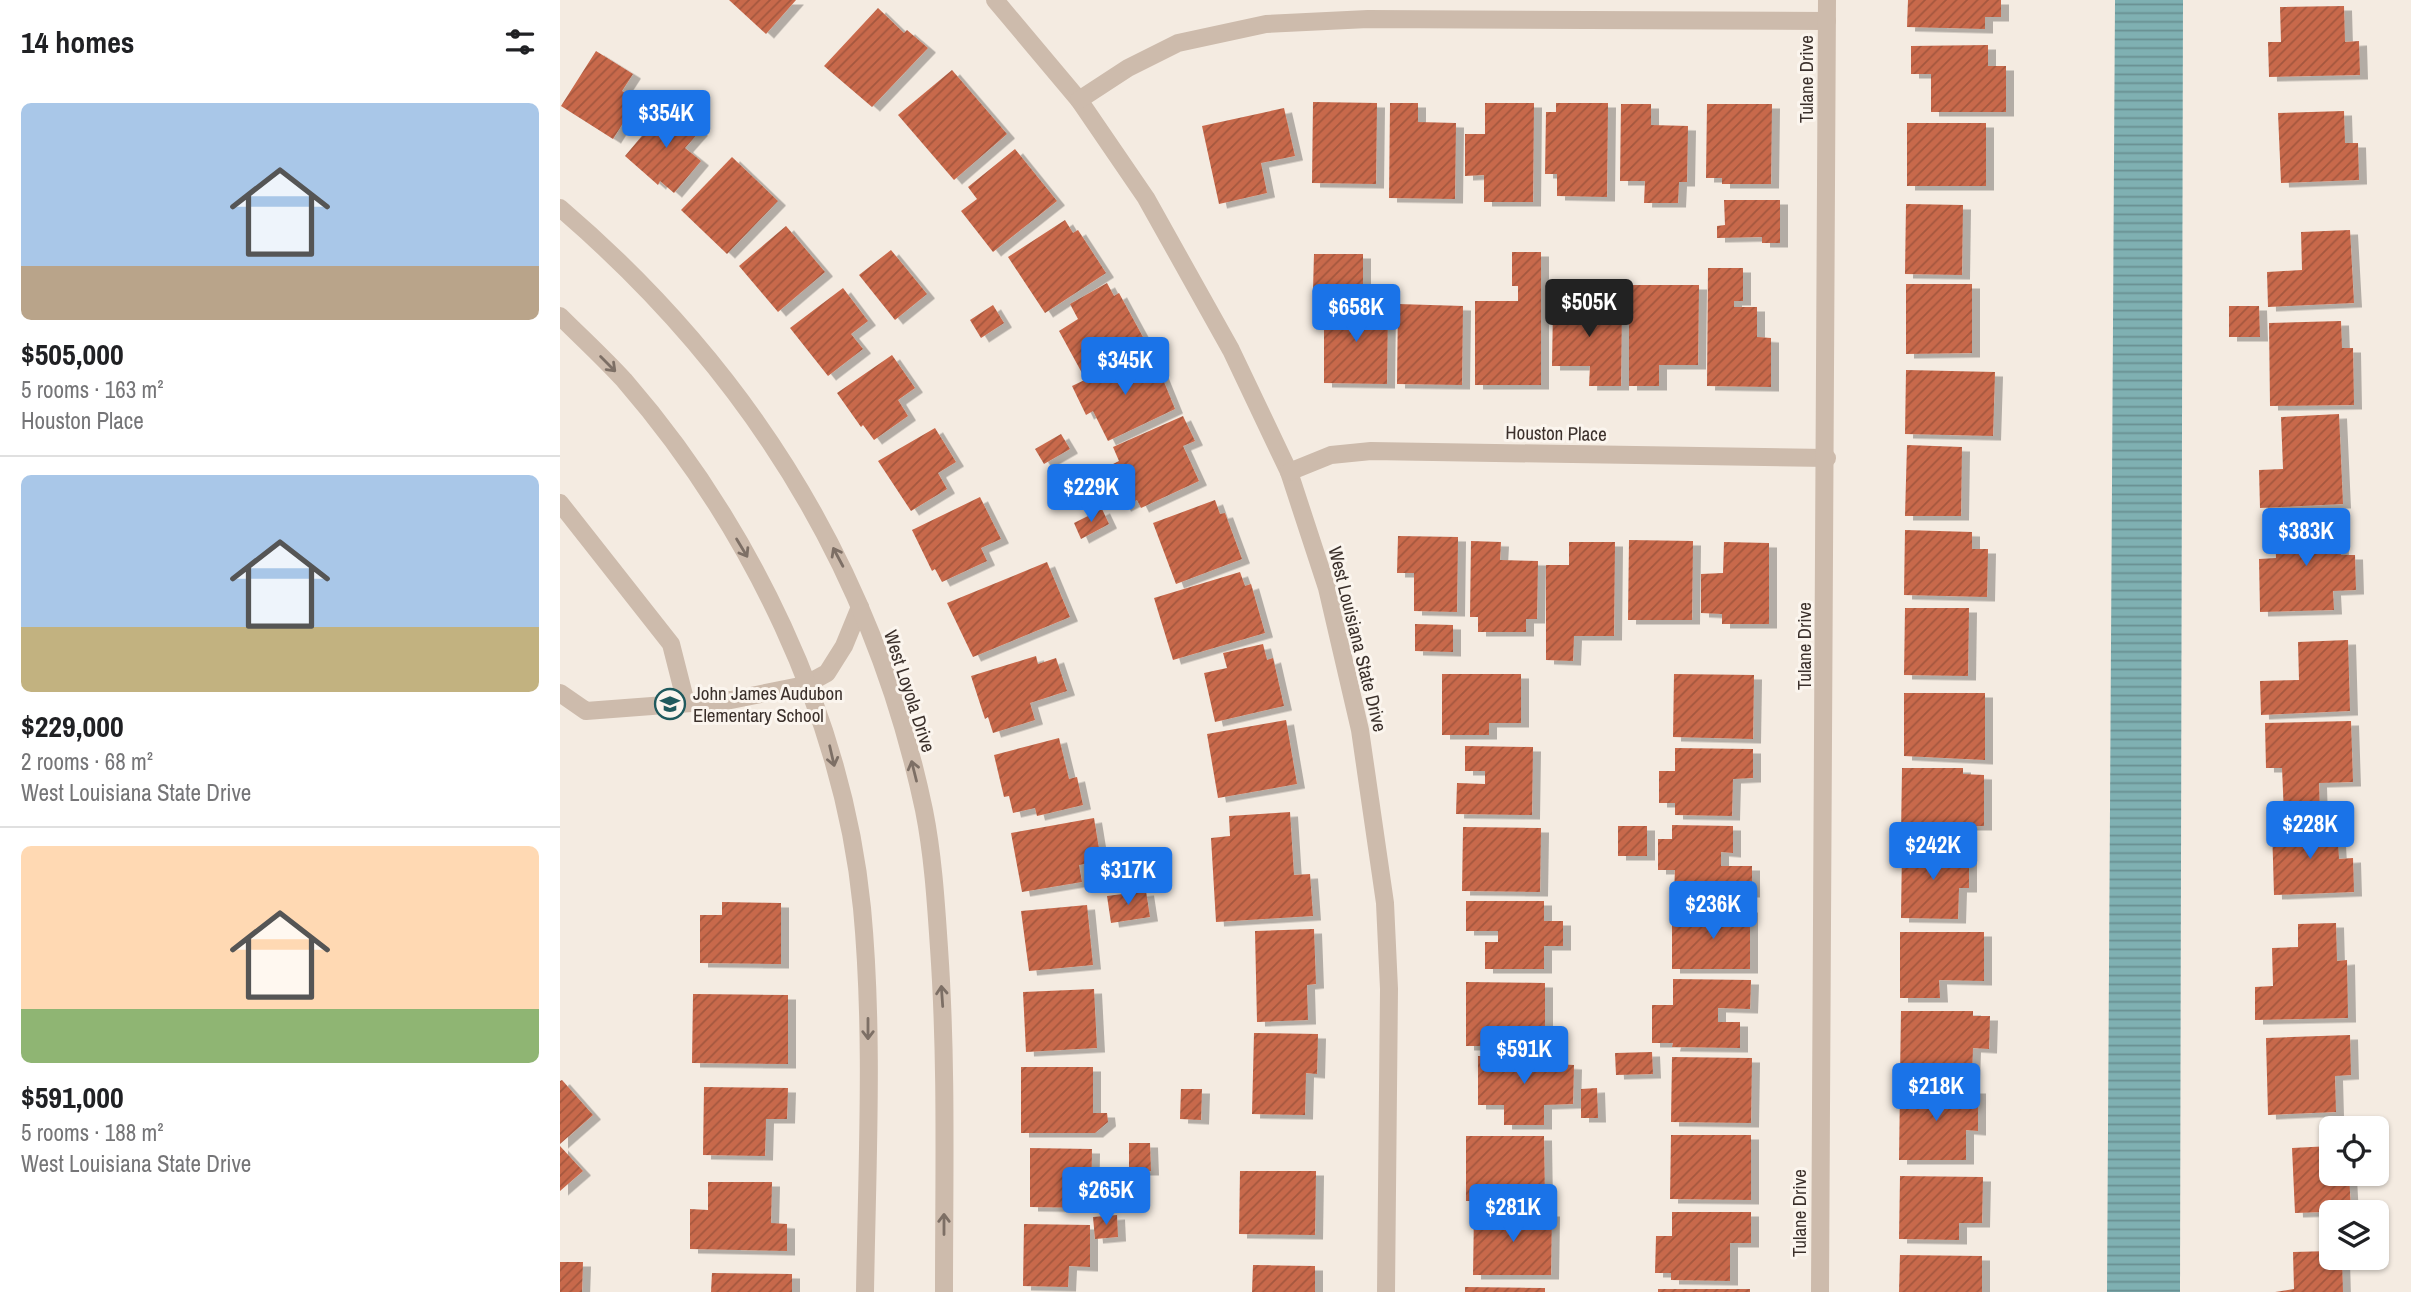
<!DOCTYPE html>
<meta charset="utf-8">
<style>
body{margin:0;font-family:"Archivo Narrow",sans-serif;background:#f2f2f2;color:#202124;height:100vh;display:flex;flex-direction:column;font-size:26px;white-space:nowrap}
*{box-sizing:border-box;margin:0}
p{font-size:23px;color:#757577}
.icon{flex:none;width:38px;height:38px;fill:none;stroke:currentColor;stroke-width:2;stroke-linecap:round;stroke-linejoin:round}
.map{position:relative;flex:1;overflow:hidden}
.drawer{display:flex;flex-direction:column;background:#fff;width:560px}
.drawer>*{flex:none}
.tools{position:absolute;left:1759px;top:1116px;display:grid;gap:14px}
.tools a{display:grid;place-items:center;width:70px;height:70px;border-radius:10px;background:#fff;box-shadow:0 2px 5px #0004;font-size:35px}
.price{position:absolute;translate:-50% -60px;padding:0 16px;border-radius:7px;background:#1a73e8;color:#fff;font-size:23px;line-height:46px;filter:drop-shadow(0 2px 4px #0008)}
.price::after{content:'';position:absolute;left:50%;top:42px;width:21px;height:16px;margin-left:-10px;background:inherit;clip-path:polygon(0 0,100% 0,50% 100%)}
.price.active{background:#222;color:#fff}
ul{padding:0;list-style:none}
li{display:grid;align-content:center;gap:14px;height:371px;padding:0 21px}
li+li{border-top:2px solid #e0e0e0}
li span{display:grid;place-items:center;height:217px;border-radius:10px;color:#555}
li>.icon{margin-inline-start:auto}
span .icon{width:126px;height:126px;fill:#fffc;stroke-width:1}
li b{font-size:30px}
h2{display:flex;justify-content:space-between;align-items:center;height:84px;padding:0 21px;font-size:30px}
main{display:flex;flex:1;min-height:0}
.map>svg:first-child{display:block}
</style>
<main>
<section class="drawer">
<h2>14 homes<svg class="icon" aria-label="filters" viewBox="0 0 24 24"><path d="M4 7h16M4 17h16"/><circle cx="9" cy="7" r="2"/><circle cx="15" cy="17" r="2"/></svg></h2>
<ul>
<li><span style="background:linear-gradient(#a9c7e8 75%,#b9a48a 0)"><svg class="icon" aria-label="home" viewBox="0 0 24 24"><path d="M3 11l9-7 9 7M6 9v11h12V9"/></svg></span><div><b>$505,000</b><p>5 rooms · 163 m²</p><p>Houston Place</p></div></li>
<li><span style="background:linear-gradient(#a9c7e8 70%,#c2b280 0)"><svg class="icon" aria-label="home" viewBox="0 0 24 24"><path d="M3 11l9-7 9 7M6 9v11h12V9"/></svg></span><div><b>$229,000</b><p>2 rooms · 68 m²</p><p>West Louisiana State Drive</p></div></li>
<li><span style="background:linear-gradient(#ffd9b3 75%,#8fb573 0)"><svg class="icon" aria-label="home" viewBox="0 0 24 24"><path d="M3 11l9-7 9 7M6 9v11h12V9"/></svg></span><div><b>$591,000</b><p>5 rooms · 188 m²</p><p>West Louisiana State Drive</p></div></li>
</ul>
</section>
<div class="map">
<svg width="1851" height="1292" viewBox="0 0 1851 1292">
<defs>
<pattern id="water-rules" width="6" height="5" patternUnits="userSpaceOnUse" patternTransform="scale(1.75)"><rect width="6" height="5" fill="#7fb0b2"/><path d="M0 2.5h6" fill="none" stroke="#699091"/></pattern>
<pattern id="building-hatch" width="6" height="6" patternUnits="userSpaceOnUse" patternTransform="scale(1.75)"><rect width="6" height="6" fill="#c8694b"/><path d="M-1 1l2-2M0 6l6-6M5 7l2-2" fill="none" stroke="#a4573f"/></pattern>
<filter id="shadow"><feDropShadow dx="8" dy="4.5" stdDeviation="0" flood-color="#0004"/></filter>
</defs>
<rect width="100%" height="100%" fill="#f4ebe1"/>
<!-- water -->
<path fill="url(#water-rules)" d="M1555 0H1623L1620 1292H1547Z"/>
<!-- building -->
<g fill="url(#building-hatch)" filter="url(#shadow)">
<path d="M169 0H236L206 34Z"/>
<path d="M1348 0H1441V17H1425V29L1347 27Z"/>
<path d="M1784 6 1785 42 1799 41 1800 75 1709 77 1708 42H1721L1720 7Z"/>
<path d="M318 8 344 33 347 30 368 48 312 107 264 66Z"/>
<path d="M1428 45V66H1446V112H1371V74H1351V46Z"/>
<path d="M36 51 73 74 62 91 77 101 53 139 1 106Z"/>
<path d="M392 70 447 134 394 180 338 115Z"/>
<path d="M753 102 817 103 816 184 752 183Z"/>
<path d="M830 103H858V122L896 123 895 199 829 198Z"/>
<path d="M925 103H974L973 202H924V175L905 176V134H925Z"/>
<path d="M996 103H1048L1047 197 997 196V174H985L986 112H996Z"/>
<path d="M1061 104H1091V125L1128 126 1127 182H1119L1118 203H1084L1085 181H1060Z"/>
<path d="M1147 104H1212L1211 184H1162V178H1146Z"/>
<path d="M108 105 140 131 125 148 141 161 114 193 100 181 98 185 65 156Z"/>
<path d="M724 108 735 156 701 163 707 193 659 204 642 126Z"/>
<path d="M1784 111 1785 143H1798L1799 180 1721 183 1718 113Z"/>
<rect x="1347" y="123" width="79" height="63"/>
<path d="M455 149 497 201 433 252 401 211 417 199 408 187Z"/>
<path d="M172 157 218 201 167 254 121 210Z"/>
<path d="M1164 200H1220V243H1202V237L1157 238V226L1165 225Z"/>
<path d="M1346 204 1403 205 1402 275 1345 274Z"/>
<path d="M505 220 513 233 518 230 546 273 485 313 448 257Z"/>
<path d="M226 226 265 272 218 312 179 266Z"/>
<path d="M1790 230 1794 303 1708 307 1707 272 1742 270 1741 232Z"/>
<path d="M331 250 367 294 335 320 299 275Z"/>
<path d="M952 252H981V385H915V301H958V286H952Z"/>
<path d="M754 254H803V291L753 290Z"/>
<path d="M1148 268H1183V301H1174V307H1197V337L1211 338V387L1147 386Z"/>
<path d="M547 283 554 296 559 293 584 339 522 373 499 331 518 319 510 304Z"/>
<path d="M1346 284H1412V353L1346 354Z"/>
<path d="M1069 285H1139L1138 365H1099V386H1069Z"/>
<path d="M283 288 308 321 291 334 303 349 268 376 230 328Z"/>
<path d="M1012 291 1036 292V306L1062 307 1061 386H1029L1030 366H992L993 307H1012Z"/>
<path d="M764 304 828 305 827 384 764 383Z"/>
<path d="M838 304 903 306 902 385 837 384Z"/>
<path d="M433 305 444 323 421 338 410 320Z"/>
<path d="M1669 306H1699L1700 337H1669Z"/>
<path d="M1781 321 1782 348H1793L1794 405 1710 406 1709 323Z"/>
<path d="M579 354 585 366 591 363 594 369 598 367 615 409 548 441 533 411 526 415 512 386Z"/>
<path d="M332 355 355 388 338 400 348 416 314 440 303 425 301 427 277 393Z"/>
<path d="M1346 370 1435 372 1433 436 1345 434Z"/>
<path d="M1779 414 1783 504 1700 508 1699 470 1723 469 1721 417Z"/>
<path d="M623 416 635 441 623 446 639 481 581 508 577 500 563 507 545 468 559 461 553 447Z"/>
<path d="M375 428 396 462 378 473 387 489 351 511 318 461Z"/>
<path d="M501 434 510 449 484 464 475 449Z"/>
<path d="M1347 445 1402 447 1401 516H1345Z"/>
<path d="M420 497 441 539 421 548 427 561 382 582 375 569 372 571 352 530Z"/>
<path d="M655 500 660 514 665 513 682 559 616 584 593 523Z"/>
<path d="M542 509 549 524 521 539 514 523Z"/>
<path d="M1780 521 1781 555H1795L1796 590 1773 591 1774 610 1700 612 1699 559 1716 558 1715 522Z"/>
<path d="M1345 530 1412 532V549H1428L1427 597 1344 595Z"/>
<path d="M838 536 898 537 897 612 854 611V573H837Z"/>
<path d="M1069 540 1133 541 1132 620H1068Z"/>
<path d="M911 541 941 542 940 560 978 561 977 619H966V632H918V617H910Z"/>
<path d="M1009 542H1055L1054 636H1014L1013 661 986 660V565H1009Z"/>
<path d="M1164 542 1209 543V624H1162V614L1141 613V574L1163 573Z"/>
<path d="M487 562 510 617 413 657 387 603Z"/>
<path d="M680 572 685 586 691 584 705 633 613 660 594 598Z"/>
<path d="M1345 608H1409L1408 676 1344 675Z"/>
<path d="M855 624 893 625V652L855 651Z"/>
<path d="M1788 640 1790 711 1701 715 1700 681 1739 680 1738 642Z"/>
<path d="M703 644 707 660 713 658 724 706 655 722 644 673 667 668 663 653Z"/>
<path d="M476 656 478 664 496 658 507 691 470 703 475 720 433 733 428 717 425 719 411 676Z"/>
<path d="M882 674H961V723H929V735H882Z"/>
<path d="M1114 674 1194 675 1193 739 1113 737Z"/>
<path d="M1344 693H1425V760L1344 756Z"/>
<path d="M726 720 737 784 658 798 647 734Z"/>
<path d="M1791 721 1793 782 1759 783 1760 814 1724 815 1722 768H1706L1705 723Z"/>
<path d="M499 738 509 779 517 777 523 805 477 816 475 808 453 813 449 796 444 797 434 755Z"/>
<path d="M905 746 973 747 972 815 896 814 897 783 925 784V771H905Z"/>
<path d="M1115 748 1193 749V778L1173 779 1172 816 1115 815V803H1099V771H1115Z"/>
<path d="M1342 768H1403V774L1424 775V826H1407V837H1341Z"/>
<path d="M730 812 734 875 750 874 753 916 656 922 651 838 670 836 669 816Z"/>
<path d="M534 818 541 861 519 865 522 882 462 892 451 833Z"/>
<path d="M1777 824 1779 859 1793 858 1794 892 1714 895 1712 826Z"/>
<path d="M1112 825 1173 826V853L1161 852V866H1192V893L1114 892 1115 870H1098V839H1112Z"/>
<rect x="1058" y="826" width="29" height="30"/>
<path d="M903 827 981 828 980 892 902 891Z"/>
<path d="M1342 847 1409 848V888H1399L1398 919 1341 918Z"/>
<path d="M586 891 590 917 551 923 547 896Z"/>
<path d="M906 901H984V921H1003V946H984V969H925V942H938V931H906Z"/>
<path d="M162 902 221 903V964L140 963V915H162Z"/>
<path d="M527 905 533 965 469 971 461 911Z"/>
<path d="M1143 908H1190V969H1112V920H1143Z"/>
<path d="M1776 923 1777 961 1787 960 1788 1018 1695 1020V987L1713 986 1712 948 1738 947V924Z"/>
<path d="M754 929 756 984 747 985 748 1020 697 1022 695 931Z"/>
<path d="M1340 932H1424V981L1379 980 1380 998H1340Z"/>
<path d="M1113 979 1191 980 1190 1009 1158 1008V1022H1180V1048L1112 1047 1113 1043H1092V1005H1113Z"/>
<path d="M906 982 985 983V1046H906Z"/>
<path d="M534 989 537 1048 466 1052 463 992Z"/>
<path d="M133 994 228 995V1064L132 1063Z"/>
<path d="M1341 1011H1413V1016H1430L1429 1049 1413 1048 1412 1076H1340Z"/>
<path d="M694 1033 758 1034 757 1074 746 1073 745 1115 692 1114Z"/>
<path d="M1790 1035 1791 1075 1775 1076 1776 1112 1708 1115 1706 1038Z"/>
<path d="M1092 1052 1093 1074 1056 1075 1055 1053Z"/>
<path d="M918 1056H996V1064L1014 1065 1013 1104 984 1105V1125H944V1105H918Z"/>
<path d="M1112 1057 1192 1058 1191 1123 1111 1122Z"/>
<path d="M461 1067H533V1113H547L548 1122 535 1133H461Z"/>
<path d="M2 1080 33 1115 0 1144V1081Z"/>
<path d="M144 1087 228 1088 227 1119H206L205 1156 143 1155Z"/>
<path d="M1037 1088 1038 1118H1021V1089Z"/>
<path d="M621 1089H642L641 1120 620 1119Z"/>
<path d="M1340 1089H1418V1131L1406 1130V1160H1339Z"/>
<path d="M1111 1135H1191V1200L1110 1199Z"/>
<path d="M906 1136H984L985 1201H906Z"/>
<path d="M569 1143H590L591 1171H569Z"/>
<path d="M0 1146 23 1171 0 1191Z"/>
<path d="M1771 1146V1174H1789L1791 1211 1735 1213 1732 1148Z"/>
<path d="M470 1148 532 1149 531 1208 470 1207Z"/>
<path d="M680 1171H756L755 1235 679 1234Z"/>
<path d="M1340 1176 1423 1177 1422 1223H1399V1240L1339 1239Z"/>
<path d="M148 1182H212L211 1223 227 1224V1251L130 1249V1209L148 1210Z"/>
<path d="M914 1212H992L991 1275H913Z"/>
<path d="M1112 1212H1191V1243H1170V1281L1111 1280V1273H1095L1096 1236H1112Z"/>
<path d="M557 1215 558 1237 535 1239 533 1217Z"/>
<path d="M464 1224 530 1225V1267L509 1266 508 1287 463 1286Z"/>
<path d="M1771 1251V1258H1782L1783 1292H1715L1734 1289 1733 1252Z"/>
<path d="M1340 1255 1422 1256V1292H1339Z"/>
<path d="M0 1262H23L22 1292H0Z"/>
<path d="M693 1265 755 1266V1292H692Z"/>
<path d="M152 1273 232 1274V1292H151Z"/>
<path d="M905 1287 985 1288V1292H905Z"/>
<rect x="1098" y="1289" width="92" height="3"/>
</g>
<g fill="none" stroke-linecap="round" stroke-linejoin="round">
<!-- lane -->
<g stroke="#cdbbac" stroke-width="18">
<path d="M0 503 111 644 126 703"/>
<path d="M0 693 26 711 171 700 245 685 267 673 284 646 300 607"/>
</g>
<!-- street -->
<g stroke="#cdbbac" stroke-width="18">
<path d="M435 0 519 100 586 198 671 350 729 472 767 588 800 730 825 903 829 989 826 1292"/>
<path d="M519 100 568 68 618 43 706 24 808 19 1267 21"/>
<path d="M0 208C187 368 313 568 364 810 373 855 376 903 379 948 387 1063 384 1177 384 1292"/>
<path d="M0 316C21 337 44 358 64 380 189 524 283 716 302 908 314 1035 307 1164 305 1292"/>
<path d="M729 472 771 455 811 451 1267 458"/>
<path d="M1260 1292 1267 0"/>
</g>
</g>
<!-- one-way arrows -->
<defs><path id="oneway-shaft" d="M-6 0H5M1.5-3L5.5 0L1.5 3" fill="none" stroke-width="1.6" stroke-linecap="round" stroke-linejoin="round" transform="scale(1.75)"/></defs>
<g stroke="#7d6f65">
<use href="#oneway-shaft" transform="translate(48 364) rotate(45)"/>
<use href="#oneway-shaft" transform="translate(182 548) rotate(59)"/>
<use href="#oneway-shaft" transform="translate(278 557) rotate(-118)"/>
<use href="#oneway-shaft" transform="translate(272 756) rotate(77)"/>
<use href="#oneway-shaft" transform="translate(354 771) rotate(-104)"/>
<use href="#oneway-shaft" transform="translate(382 996) rotate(-94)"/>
<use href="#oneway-shaft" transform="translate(308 1029) rotate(90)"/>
<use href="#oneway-shaft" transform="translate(384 1224) rotate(-90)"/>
</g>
<!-- icons -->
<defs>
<g id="school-ring" transform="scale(1.575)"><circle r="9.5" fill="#fbf5ee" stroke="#1f5a5e" stroke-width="1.5"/><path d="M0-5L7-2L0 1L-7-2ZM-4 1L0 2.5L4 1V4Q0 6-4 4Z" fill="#1f5a5e"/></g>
</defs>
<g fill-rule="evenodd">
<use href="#school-ring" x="110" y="704"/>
</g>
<g text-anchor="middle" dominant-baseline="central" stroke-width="6" stroke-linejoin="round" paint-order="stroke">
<!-- street labels -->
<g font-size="19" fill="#3b302b" stroke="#fbf5ee">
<text transform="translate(1246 79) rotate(-90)">Tulane Drive</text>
<text transform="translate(996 433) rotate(1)">Houston Place</text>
<text transform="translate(798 639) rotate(76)">West Louisiana State Drive</text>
<text transform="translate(1244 646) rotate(-90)">Tulane Drive</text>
<text transform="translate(350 691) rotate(72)">West Loyola Drive</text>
<text transform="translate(1239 1213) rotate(-90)">Tulane Drive</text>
</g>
<!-- poi labels -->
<g font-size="19" fill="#3b302b" stroke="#fbf5ee" text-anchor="start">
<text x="133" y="693">John James Audubon<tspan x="133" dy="22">Elementary School</tspan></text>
</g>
</g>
</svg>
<div class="tools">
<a><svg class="icon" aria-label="locate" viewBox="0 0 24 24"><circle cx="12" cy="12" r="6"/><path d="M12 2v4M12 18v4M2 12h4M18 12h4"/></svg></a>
<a><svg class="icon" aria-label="layers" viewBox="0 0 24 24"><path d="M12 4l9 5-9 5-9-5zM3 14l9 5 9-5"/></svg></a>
</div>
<b class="price" style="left:106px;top:150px">$354K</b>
<b class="price active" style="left:1029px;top:339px">$505K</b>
<b class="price" style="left:796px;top:344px">$658K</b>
<b class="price" style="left:565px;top:397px">$345K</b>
<b class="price" style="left:531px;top:524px">$229K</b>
<b class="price" style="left:1746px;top:568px">$383K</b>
<b class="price" style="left:1750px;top:861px">$228K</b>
<b class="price" style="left:1373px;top:882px">$242K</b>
<b class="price" style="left:568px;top:907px">$317K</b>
<b class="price" style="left:1153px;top:941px">$236K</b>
<b class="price" style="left:964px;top:1086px">$591K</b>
<b class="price" style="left:1376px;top:1123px">$218K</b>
<b class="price" style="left:546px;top:1227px">$265K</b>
<b class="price" style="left:953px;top:1244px">$281K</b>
</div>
</main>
